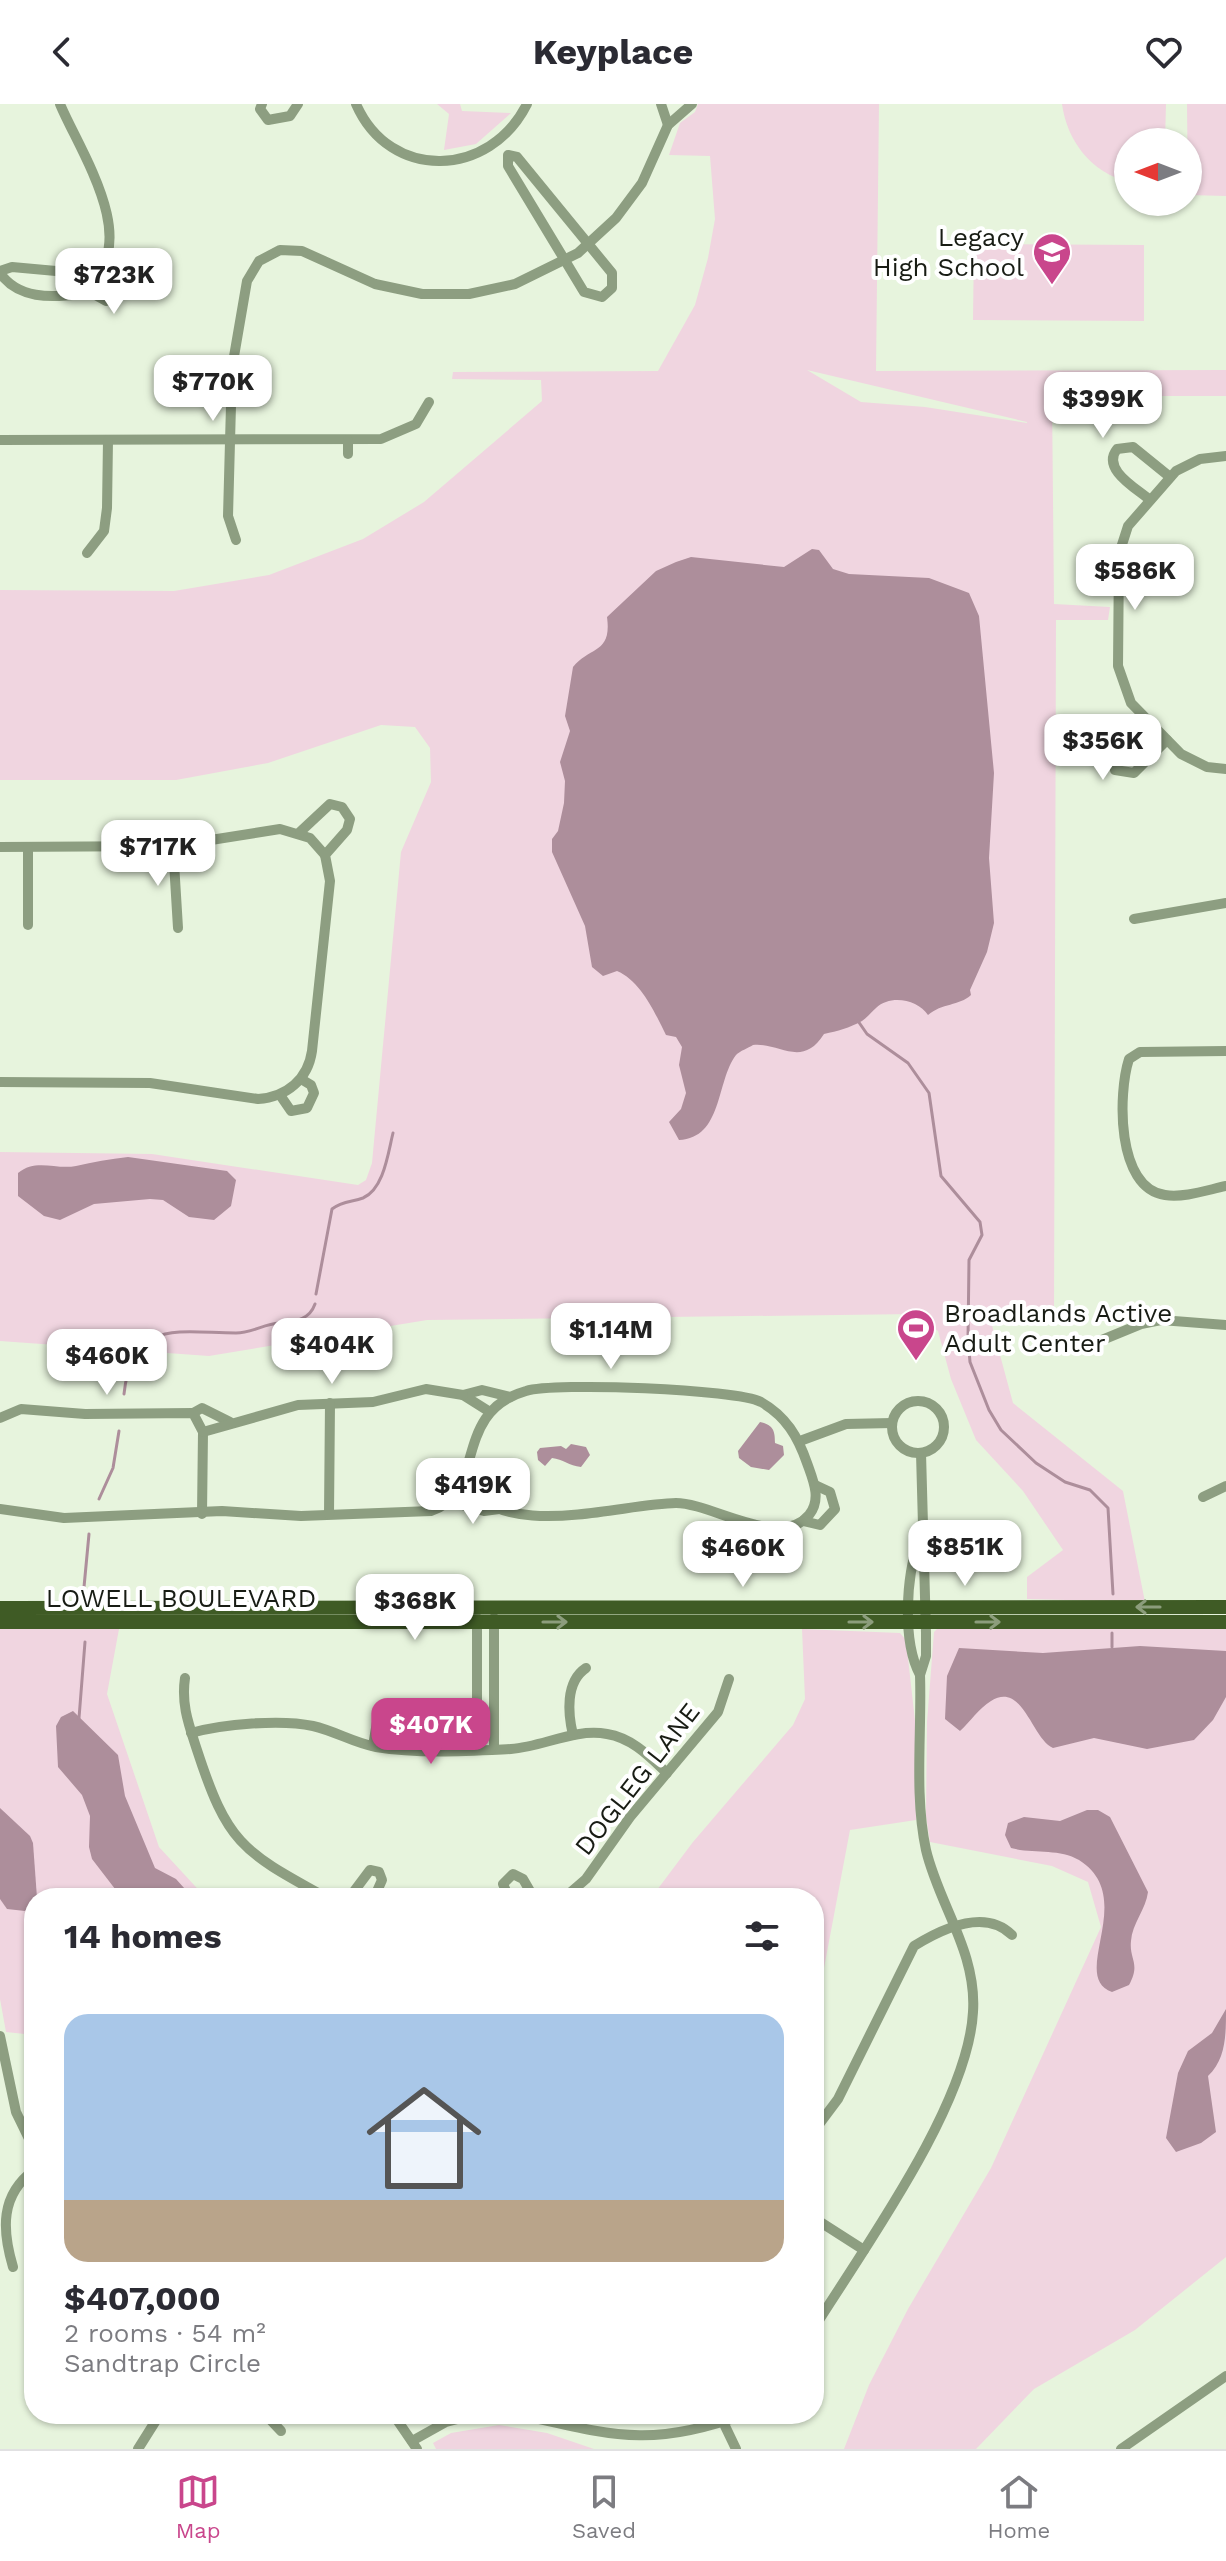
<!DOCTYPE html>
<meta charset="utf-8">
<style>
body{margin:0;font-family:"Work Sans",sans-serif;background:#f7f7f7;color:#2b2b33;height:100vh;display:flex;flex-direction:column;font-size:30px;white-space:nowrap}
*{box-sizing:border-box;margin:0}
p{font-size:26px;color:#7c7c81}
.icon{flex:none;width:44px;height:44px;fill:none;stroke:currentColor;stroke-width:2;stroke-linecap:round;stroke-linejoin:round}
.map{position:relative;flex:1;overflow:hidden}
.sheet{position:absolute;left:24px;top:1784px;width:800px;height:536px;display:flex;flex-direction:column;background:#fff;border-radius:32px;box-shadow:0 2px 6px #0004}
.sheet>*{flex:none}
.needle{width:52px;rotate:270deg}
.tools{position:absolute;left:1114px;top:24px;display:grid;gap:16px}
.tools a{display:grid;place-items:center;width:88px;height:88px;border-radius:50%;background:#fff;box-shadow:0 2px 6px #0004;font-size:40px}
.price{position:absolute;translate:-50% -68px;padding:0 18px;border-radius:16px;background:#fff;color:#222;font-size:26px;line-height:52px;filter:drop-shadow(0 2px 4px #0008)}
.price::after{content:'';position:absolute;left:50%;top:48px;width:24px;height:18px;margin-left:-12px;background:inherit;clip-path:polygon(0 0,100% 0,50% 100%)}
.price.current{background:#c9468c;color:#fff}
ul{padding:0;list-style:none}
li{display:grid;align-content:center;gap:16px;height:424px;padding:0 40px}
li span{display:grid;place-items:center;height:248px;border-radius:24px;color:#555}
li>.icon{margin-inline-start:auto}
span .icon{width:144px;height:144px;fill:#fffc;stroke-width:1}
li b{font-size:34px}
h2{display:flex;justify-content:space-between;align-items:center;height:96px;padding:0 40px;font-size:34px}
header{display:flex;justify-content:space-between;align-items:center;height:104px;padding:0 40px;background:#fff;font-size:36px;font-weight:700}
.dock{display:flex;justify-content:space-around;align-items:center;height:112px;border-top:2px solid #e1e1e2;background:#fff;font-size:22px;color:#7c7c81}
.dock a{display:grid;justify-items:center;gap:4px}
.dock .current{color:#c9468c}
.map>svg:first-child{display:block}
</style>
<header><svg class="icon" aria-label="back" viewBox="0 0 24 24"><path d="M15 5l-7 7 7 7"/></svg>Keyplace<svg class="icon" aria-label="heart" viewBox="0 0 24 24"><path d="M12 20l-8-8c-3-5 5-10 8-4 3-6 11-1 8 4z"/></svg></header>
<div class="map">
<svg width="1226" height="2345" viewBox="0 0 1226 2345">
<rect width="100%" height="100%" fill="#e7f4dd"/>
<!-- green -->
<g fill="#f0d5e0" fill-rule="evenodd">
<path d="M437 0H460L462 7 511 9 476 40 444 46 449 10Z"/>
<path d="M698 0H879L876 267 1226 266V292H1052L1054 500 1110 503 1108 516H1056L1054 1213 990 1214 1013 1299 1123 1387 1145 1498 1027 1495V1473L1063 1446 1023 1387 976 1336 951 1275 938 1227 916 1210 427 1216 209 1252 0 1237V1048L152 1050 358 1081 366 1076 372 1059 401 748 431 678 430 644 415 623 381 621 268 659 176 676H0V486L174 487 269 471 363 435 424 398 542 297 541 276 452 275 453 268 658 267 695 201 708 154 715 115 710 52 669 51 680 19 695 8ZM807 266 1027 318V319L925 303 861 298Z"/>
<path d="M1062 0H1166L1165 38H1128V78C1091 68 1067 37 1062 0Z"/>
<path d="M1187 0H1226V92L1188 91Z"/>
<path d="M974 140 1144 141V217L973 216Z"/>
<path d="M1226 1523V2153L1135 2226 1034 2285 976 2345H844L869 2281 908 2205 991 2064 1101 1823 1088 1778 1052 1762 930 1738 926 1712 927 1618 934 1528 937 1525Z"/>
<path d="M0 1525H119L107 1590 159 1743 206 1794H34V1931L6 1928 0 1895Z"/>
<path d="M802 1525 900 1529 906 1536 915 1617 916 1716 850 1726 824 1864 814 1883V1794H651L693 1738 793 1621 805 1595Z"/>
<path d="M499 2321 547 2329 594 2345H436L433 2339 451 2329Z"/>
</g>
<!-- water -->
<g fill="#ad8e9b">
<path d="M812 445 819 446 833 465 849 470 929 474 969 489 979 512 994 669 989 754 994 819 987 848 970 886 971 891C959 902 942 899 928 911 918 896 891 890 876 904 871 908 868 913 862 917 849 924 838 927 824 930 802 965 779 938 753 941 748 944 740 947 736 951 716 977 723 1034 679 1036L669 1018 681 1005 686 989 679 961 682 943 676 933 666 931C655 909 641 877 617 867L603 872 592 863 585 822 552 748V735L558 727 564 699 565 677 560 658 570 627 565 612 573 563C590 542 612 550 607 513L656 467 676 458 691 453 784 463Z"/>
<path d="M128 1053 227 1067 236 1076 231 1102 214 1116 189 1113 163 1096 150 1095 94 1100 60 1116 44 1112 18 1092V1069C36 1054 56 1066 76 1062 93 1058 110 1055 128 1053Z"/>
<path d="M760 1318C773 1321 775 1326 775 1339L783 1342 784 1351 769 1366 751 1363 739 1354 738 1347Z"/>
<path d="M571 1340 586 1343 590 1351 581 1363C569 1362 563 1355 552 1354L545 1362 538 1356 537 1348 540 1344 561 1342 566 1345Z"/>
<path d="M1140 1542 1226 1547V1593L1213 1616 1194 1636 1147 1645 1094 1634 1053 1644C1032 1635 1023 1577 991 1597 979 1604 970 1618 960 1627L945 1615 947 1572 959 1544 1043 1549Z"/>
<path d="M73 1607 118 1651 125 1692 155 1764 176 1775 193 1794H122L92 1755 89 1743 90 1712 82 1691 58 1663 56 1622 61 1613Z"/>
<path d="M0 1704 30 1732 33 1739 37 1794 25 1807 7 1805 0 1795Z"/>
<path d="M1087 1706H1098L1110 1713 1148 1788C1146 1805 1132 1820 1131 1837 1129 1856 1141 1859 1129 1881L1112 1888C1068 1872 1139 1794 1079 1756 1059 1744 1033 1750 1011 1744L1005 1731 1008 1719 1024 1713 1060 1717Z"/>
<path d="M1226 1905C1226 1931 1226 1955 1208 1972L1216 2028 1201 2039 1176 2048 1166 2034 1178 1969 1188 1947 1212 1929Z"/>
</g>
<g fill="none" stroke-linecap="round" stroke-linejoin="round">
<!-- stream -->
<g stroke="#ad8e9b" stroke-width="3">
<path d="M858 917 867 930 908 959 929 989 941 1072 980 1118 982 1131 969 1156 968 1235 970 1258 989 1306 1001 1326 1036 1359 1065 1378 1090 1386 1108 1404 1113 1490"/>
<path d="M316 1190 332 1105C342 1097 352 1098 363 1094 384 1085 388 1049 393 1029"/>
<path d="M124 1290C132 1214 179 1229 236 1229 252 1229 264 1220 279 1219 294 1217 309 1217 315 1200"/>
<path d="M99 1395 113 1364 119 1327"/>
<path d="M84 1483 89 1430"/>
<path d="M1112 1529V1543"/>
<path d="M79 1614 85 1538"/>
</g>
<!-- minor -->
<g stroke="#8d9e81" stroke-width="10">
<path d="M60 0C78 44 142 137 89 178L97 192 106 197 119 193 124 182 121 170 103 161"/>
<path d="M262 0 260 5 268 16 290 12 298 0"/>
<path d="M356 0C390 78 490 74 527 0"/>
<path d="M661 0 668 21"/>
<path d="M508 51 517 53 612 169V184L602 193 584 188 508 62Z"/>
<path d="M0 167 12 163 78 169 89 178 80 190C51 194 18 195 0 169"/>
<path d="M0 336 381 335 416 320 429 298"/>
<path d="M348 336V350"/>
<path d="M1226 352 1200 355 1176 367 1128 422 1119 450 1118 562 1131 599 1181 650 1207 663 1226 665"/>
<path d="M1150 396C1136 384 1101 365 1117 345L1133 343 1170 373"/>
<path d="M236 436 228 412 232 264 247 177 259 157 280 146 302 147 375 180 422 190H469L515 180 578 149 616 114 642 79 668 21 692 0"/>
<path d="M87 449 104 427 107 404 108 336"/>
<path d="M1145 614 1111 649 1115 666 1134 669 1167 636"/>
<path d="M173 742 178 824"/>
<path d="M0 743 173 742 280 725 310 734 325 751"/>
<path d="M28 743V821"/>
<path d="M1134 815 1226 799"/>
<path d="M1226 947 1140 948 1129 955C1118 989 1116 1084 1165 1091 1184 1094 1207 1086 1226 1082"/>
<path d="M0 978 150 979 258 995C287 993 308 975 312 947L330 777 325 751 347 726 350 715 342 703 330 700 300 728"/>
<path d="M280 991 291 1007 307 1004 314 989 311 981 301 975"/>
<path d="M1080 1245 1141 1220 1161 1216 1226 1221"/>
<circle cx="918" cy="1323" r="26"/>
<path d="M490 1308 463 1291 482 1286 510 1293"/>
<path d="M193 1309 202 1304 230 1318"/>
<path d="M0 1314 21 1305 85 1310 193 1309 203 1328 202 1410"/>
<path d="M203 1328 298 1301 373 1298 426 1285 463 1291"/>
<path d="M800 1337 846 1320 892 1319"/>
<path d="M1203 1393 1226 1382"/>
<path d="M451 1398 484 1407 499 1405"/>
<path d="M0 1405 64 1414 222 1407 301 1412 431 1407C487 1389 451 1308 526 1287 555 1278 736 1285 761 1298 786 1312 798 1333 807 1359 813 1376 822 1395 809 1411 780 1446 712 1399 676 1399 617 1400 503 1439 463 1377"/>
<path d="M329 1410 330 1299"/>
<path d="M803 1417 820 1421 835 1405 830 1388 815 1381"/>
<path d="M919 1437C906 1472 902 1537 920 1571"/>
<path d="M494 1514V1644"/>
<path d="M185 1574C181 1601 189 1621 197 1646 228 1741 242 1747 327 1794"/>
<path d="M191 1629C223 1620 281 1615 313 1622 335 1627 354 1639 376 1643 419 1650 468 1647 511 1645 543 1643 574 1624 607 1630 632 1634 649 1652 667 1669"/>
<path d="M573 1631C568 1610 565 1578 586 1564"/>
<path d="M373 1642 377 1618 387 1611 398 1619 399 1644"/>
<path d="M477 1644V1514"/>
<path d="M349 1794 370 1766 379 1768 382 1776 374 1794"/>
<path d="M509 1794 503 1780 513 1770 523 1775 534 1794"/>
<path d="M564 1794 586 1775 630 1713 718 1608 729 1575"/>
<path d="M0 1932 16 2008 34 2045"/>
<path d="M814 2027 838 1995 914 1842C943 1824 985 1804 1012 1831"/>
<path d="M814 2114 864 2146"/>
<path d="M13 2163C2 2126 0 2091 34 2066"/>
<path d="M814 2224C864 2144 968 2001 973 1908 977 1848 939 1801 926 1746 914 1690 922 1628 920 1571L926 1552V1529L921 1349"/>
<path d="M265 2310 281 2327"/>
<path d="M393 2310 417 2345"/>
<path d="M517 2310C612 2331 650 2345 745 2310"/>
<path d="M725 2322 736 2345"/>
<path d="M412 2337 446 2318 477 2310"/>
<path d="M138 2345 160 2310"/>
<path d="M1121 2345 1226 2272"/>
</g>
<!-- major -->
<g stroke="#3f5b25" stroke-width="14">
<path d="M0 1504 1226 1503"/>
<path d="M0 1518H1226"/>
</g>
</g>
<!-- one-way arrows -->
<defs><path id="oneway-shaft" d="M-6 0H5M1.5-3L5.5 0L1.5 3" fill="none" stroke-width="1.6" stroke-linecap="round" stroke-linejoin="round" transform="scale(2)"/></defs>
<g stroke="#8c9d7c">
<use href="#oneway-shaft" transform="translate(1148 1503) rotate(180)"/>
<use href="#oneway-shaft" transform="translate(555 1518)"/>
<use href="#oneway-shaft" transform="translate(861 1518)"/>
<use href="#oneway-shaft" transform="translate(988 1518)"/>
</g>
<!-- icons -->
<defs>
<g id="school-pin" transform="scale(2)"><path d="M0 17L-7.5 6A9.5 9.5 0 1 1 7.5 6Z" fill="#c9468c" stroke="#fff"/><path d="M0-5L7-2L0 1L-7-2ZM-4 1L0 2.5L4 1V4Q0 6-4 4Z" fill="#fff"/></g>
<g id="stadium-pin" transform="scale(2)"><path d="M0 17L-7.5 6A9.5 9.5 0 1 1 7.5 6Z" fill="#c9468c" stroke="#fff"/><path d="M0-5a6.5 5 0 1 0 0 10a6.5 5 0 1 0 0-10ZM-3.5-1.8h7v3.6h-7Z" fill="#fff"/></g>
</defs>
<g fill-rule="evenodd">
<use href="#school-pin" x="1052" y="148"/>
<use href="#stadium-pin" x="916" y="1224"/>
</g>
<g text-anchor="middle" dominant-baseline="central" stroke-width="8" stroke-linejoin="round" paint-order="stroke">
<!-- poi labels -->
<g font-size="26" fill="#181c14" stroke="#fff" text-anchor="end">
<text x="1024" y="133">Legacy<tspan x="1024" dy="30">High School</tspan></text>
<text x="944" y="1209" text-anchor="start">Broadlands Active<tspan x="944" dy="30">Adult Center</tspan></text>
</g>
<!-- street labels -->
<g font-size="26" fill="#181c14" stroke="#fff">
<text x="181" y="1494">LOWELL BOULEVARD</text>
<text transform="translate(637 1675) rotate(-52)">DOGLEG LANE</text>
</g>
</g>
</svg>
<div class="tools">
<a><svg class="needle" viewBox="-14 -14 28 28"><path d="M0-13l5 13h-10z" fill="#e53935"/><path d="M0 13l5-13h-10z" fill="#7c7c81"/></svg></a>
</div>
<b class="price" style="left:114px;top:212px">$723K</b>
<b class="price" style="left:213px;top:319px">$770K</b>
<b class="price" style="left:1103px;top:336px">$399K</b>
<b class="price" style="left:1135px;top:508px">$586K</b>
<b class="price" style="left:1103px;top:678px">$356K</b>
<b class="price" style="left:158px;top:784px">$717K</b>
<b class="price" style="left:611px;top:1267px">$1.14M</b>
<b class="price" style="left:332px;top:1282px">$404K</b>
<b class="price" style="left:107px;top:1293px">$460K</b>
<b class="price" style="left:473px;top:1422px">$419K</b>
<b class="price" style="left:965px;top:1484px">$851K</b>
<b class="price" style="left:743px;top:1485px">$460K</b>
<b class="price" style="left:415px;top:1538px">$368K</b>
<b class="price current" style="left:431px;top:1662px">$407K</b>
<section class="sheet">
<h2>14 homes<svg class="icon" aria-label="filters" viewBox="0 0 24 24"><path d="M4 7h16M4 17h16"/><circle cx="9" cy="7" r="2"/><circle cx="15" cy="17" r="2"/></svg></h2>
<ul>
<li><span style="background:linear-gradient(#a9c7e8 75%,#b9a48a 0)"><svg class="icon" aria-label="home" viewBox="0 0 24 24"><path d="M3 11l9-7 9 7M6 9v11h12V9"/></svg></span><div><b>$407,000</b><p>2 rooms · 54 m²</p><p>Sandtrap Circle</p></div></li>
</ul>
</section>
</div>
<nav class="dock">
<a class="current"><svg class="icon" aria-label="map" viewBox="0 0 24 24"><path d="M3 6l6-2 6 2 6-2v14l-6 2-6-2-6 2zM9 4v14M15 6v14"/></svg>Map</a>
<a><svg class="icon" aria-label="saved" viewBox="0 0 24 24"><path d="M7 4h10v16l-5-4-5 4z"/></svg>Saved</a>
<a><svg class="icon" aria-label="home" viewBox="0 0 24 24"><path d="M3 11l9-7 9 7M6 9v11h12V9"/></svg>Home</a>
</nav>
